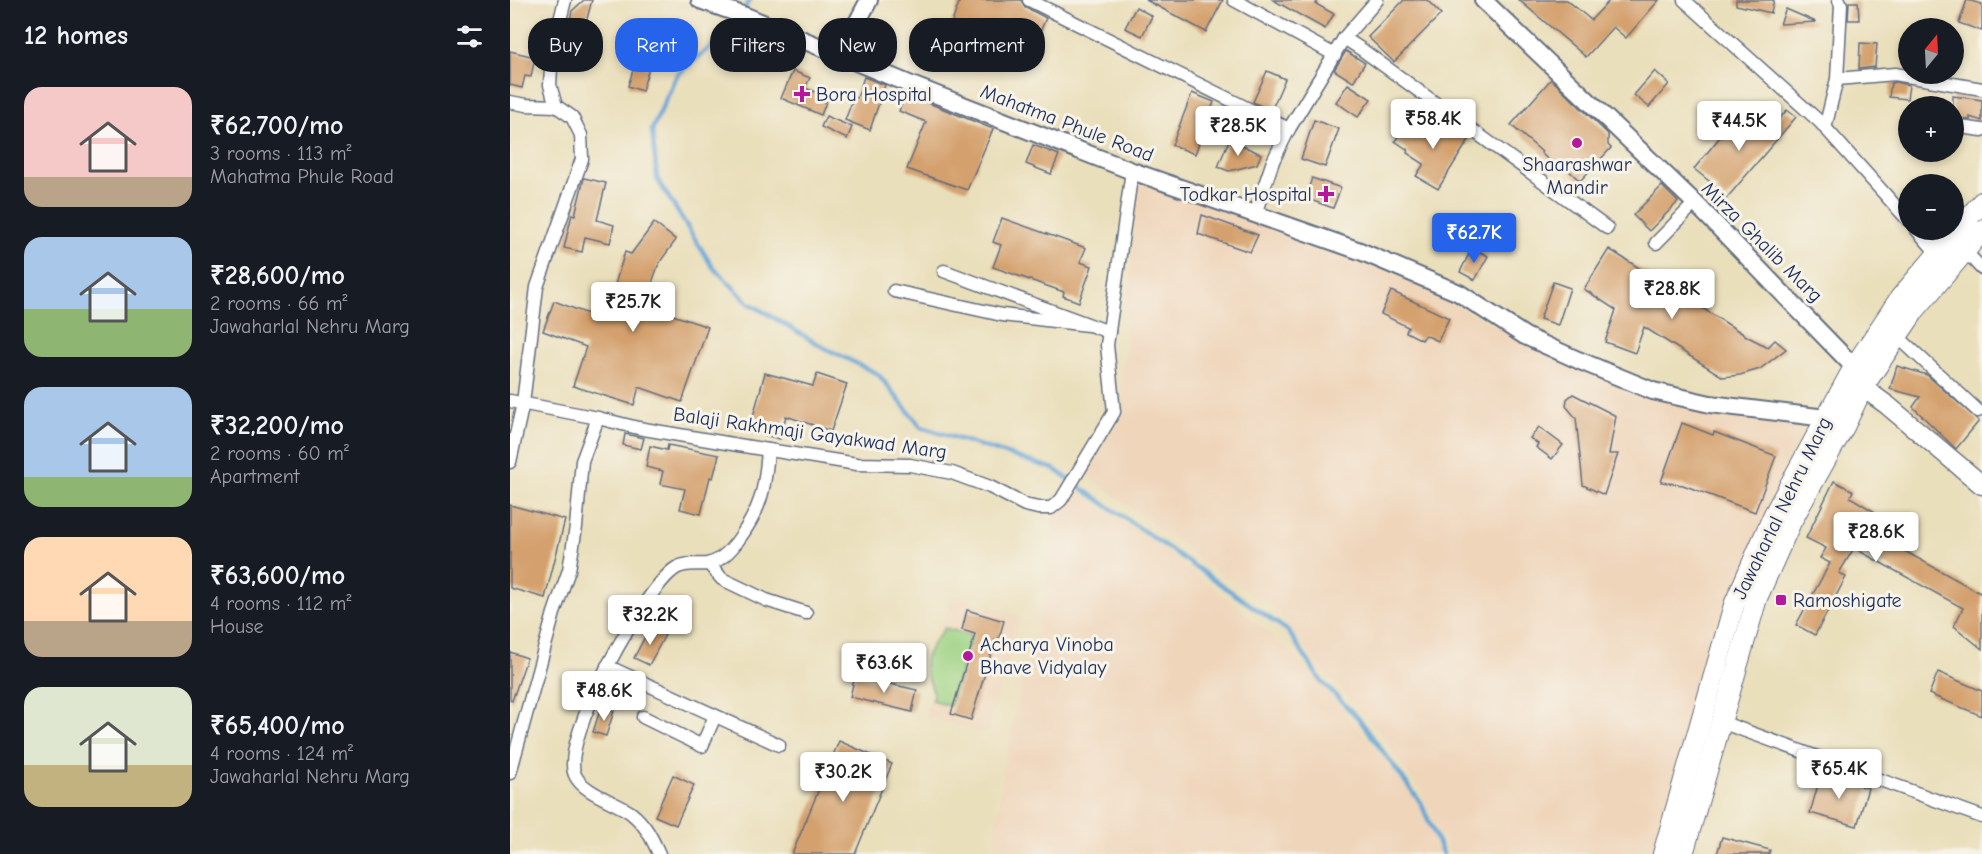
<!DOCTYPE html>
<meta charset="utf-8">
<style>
body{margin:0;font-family:"Comic Neue",sans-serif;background:#242831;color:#f1f3f6;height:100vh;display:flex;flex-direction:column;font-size:22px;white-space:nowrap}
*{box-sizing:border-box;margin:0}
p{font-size:20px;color:#9ea1a6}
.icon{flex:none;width:33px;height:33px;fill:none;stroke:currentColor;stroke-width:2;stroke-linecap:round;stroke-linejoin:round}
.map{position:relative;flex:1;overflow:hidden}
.sheet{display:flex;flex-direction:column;background:#171b24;width:510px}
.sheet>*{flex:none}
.banner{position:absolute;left:18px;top:18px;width:570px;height:54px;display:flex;gap:12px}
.needle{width:39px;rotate:18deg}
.controls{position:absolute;left:1388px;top:18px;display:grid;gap:12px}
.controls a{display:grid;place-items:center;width:66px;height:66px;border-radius:50%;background:#171b24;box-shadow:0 3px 9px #0003;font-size:30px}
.price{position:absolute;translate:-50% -51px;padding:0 14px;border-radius:6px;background:#fff;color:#222;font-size:20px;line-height:39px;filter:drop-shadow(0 2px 3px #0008)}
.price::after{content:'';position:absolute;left:50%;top:36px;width:18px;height:14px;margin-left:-9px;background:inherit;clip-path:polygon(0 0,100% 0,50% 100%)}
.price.on{background:#2563eb;color:#fff}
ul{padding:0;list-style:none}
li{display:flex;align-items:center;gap:18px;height:150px;padding:0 24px}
li span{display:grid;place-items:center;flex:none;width:168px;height:120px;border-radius:18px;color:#555}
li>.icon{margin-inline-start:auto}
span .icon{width:72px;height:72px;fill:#fffc;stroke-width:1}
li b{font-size:26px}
h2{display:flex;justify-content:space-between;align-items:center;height:72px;padding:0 24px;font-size:26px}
.chip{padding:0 21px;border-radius:24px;background:#171b24;box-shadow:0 3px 9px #0003;font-size:21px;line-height:54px}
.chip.on{background:#2563eb;color:#fff}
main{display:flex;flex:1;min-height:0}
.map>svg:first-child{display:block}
</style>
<main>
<section class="sheet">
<h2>12 homes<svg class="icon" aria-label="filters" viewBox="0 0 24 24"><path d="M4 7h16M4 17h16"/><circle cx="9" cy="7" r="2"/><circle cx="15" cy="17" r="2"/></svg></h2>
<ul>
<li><span style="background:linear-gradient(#f6c9c9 75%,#b9a48a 0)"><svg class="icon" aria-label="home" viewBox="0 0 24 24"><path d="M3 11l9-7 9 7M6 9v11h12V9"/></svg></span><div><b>₹62,700/mo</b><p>3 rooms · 113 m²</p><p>Mahatma Phule Road</p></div></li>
<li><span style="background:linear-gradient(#a9c7e8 60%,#8fb573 0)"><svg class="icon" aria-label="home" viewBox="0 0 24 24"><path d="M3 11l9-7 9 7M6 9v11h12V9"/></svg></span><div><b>₹28,600/mo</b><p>2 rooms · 66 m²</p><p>Jawaharlal Nehru Marg</p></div></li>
<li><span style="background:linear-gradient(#a9c7e8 75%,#8fb573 0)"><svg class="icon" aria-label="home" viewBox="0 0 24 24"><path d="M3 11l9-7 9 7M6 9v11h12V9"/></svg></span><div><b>₹32,200/mo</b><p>2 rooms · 60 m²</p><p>Apartment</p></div></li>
<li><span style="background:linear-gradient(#ffd9b3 70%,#b9a48a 0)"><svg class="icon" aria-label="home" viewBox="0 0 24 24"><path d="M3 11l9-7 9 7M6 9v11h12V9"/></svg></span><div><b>₹63,600/mo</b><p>4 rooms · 112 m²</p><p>House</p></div></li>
<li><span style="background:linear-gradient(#dfe7d0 65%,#c2b280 0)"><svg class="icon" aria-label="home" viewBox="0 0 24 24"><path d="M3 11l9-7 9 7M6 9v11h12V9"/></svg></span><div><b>₹65,400/mo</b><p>4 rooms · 124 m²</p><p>Jawaharlal Nehru Marg</p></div></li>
</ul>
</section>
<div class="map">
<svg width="1472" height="854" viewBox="0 0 1472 854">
<rect width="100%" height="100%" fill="#f7f3e8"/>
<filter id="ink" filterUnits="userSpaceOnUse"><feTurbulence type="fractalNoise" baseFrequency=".0167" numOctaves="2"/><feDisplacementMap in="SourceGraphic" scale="12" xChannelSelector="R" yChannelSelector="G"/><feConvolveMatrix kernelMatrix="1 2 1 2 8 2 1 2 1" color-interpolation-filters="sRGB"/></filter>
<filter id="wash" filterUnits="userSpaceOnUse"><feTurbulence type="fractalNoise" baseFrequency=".008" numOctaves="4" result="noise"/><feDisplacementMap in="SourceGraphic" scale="24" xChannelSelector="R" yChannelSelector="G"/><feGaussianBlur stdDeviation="1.35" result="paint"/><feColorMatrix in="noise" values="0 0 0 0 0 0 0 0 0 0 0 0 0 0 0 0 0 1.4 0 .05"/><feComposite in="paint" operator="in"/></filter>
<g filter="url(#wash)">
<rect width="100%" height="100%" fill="#eadfbb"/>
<!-- built -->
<g fill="#efd6bb">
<path d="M628 177 832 249 1087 376 1192 412 1307 421 1264 503 1146 854H941L929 834 911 792 868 731 810 668 769 613 697 565 574 473 609 419Z"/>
<path d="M565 489 661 555 730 608 785 656 828 704 909 804 930 854H486V823L501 730 534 598 545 510Z"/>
<path d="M442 596 511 616 476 734 415 717 423 692 413 667 419 645 431 629Z"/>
</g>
<!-- green -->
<path fill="#9fd384" stroke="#5d8171" stroke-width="1.5" d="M435 628 462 636 440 706 422 700C426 687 416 680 415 667 414 652 427 639 435 628Z"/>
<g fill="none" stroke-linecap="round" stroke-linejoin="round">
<!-- stream -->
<path stroke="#62a2d5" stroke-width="4.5" d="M240 0 218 32 167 75 142 130 147 179 202 266 239 303 313 347 368 374 411 427 544 469 778 631 811 681 849 719 911 803 933 854"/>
</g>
<g id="blocks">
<!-- building -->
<g fill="#d4a06d">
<path d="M74 0H82L65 64 51 61 62 11Z"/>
<path d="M450 0H511L515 7 536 18 520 55 483 39 470 70 450 61 448 66 429 58Z"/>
<path d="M636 0H713L696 32Z"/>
<path d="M763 0H808L806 4 824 14 815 29Z"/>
<path d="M894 0H917L931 14 884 62 858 37Z"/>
<path d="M1009 0H1057L1081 20 1100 0H1149L1116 38 1103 27 1076 57Z"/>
<path d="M1226 0H1264L1261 13 1226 5Z"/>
<path d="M1457 0 1472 4V31L1449 23Z"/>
<path d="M1339 2H1348L1349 20H1338Z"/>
<path d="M626 7 642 16 632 36 615 28Z"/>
<path d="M1276 9 1306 22 1270 24Z"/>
<path d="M1350 43 1367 44 1365 67 1349 69Z"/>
<path d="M0 51 25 57 21 77 15 76 12 88 0 85Z"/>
<path d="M129 51 143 55 132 91 118 86Z"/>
<path d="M836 51 855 63 843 82 824 70Z"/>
<path d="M283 71 300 78 295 88 318 97 311 115 271 98Z"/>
<path d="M757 71 775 79 761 111 743 102Z"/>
<path d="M1145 71 1159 84 1139 107 1124 95Z"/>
<path d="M354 77 375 85 360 130 335 120 344 97 347 98Z"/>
<path d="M1041 79 1098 134V145L1101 148 1070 181 1056 168 1050 171 1031 153 1032 152 1001 125Z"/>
<path d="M1385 82 1399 85 1397 99 1379 97 1381 83Z"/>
<path d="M838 84 861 99 848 117 826 102Z"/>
<path d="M682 93 704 102 685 154 662 145Z"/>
<path d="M396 94 483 129 457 190 397 169 416 122 389 111Z"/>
<path d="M1443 96 1472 100V121L1460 117V120L1443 118Z"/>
<path d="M1277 110 1286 117 1216 199 1207 191 1209 189 1184 169 1231 111 1257 133Z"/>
<path d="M316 116 342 127 337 139 311 127Z"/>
<path d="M900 119 929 138 937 124 960 138 928 189 906 176 914 164 897 153 898 150 885 141Z"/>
<path d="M804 120 829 129 815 167 791 159Z"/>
<path d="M719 140 751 154 747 164 719 171 708 167Z"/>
<path d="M523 145 549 155 541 174 516 164Z"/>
<path d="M74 178 96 183 87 220 104 225 100 243 75 237 72 252 54 248 62 214 65 215Z"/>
<path d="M802 178 831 188 823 208 795 198Z"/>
<path d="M1152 186 1168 202 1139 231 1123 215Z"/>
<path d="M692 215 748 235 740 252 688 234Z"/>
<path d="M492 218 576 248 570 262 582 266 569 302 553 296 554 292 483 267 491 245 483 242Z"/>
<path d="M144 223 166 240 149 263 137 297 151 301 148 310 198 327 172 402 129 387 124 405 63 386 76 347 33 331 44 301 94 320 115 252 121 254Z"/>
<path d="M962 248 978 256 965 280 950 272Z"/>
<path d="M1099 249 1238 337 1258 347 1265 340 1276 349 1250 369 1230 375 1213 377 1134 327 1125 353 1095 342 1106 310 1074 289Z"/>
<path d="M1043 282 1060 288 1048 325 1030 319Z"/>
<path d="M881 291 939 318 928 341 915 335 912 340 896 332 898 327 871 314Z"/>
<path d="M1387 366 1417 375 1469 421 1446 449 1403 407 1410 397 1380 389Z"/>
<path d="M255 373 303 386 307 374 337 384 321 431 276 416 270 439 239 431Z"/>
<path d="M1063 394 1106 416 1099 454H1108L1094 495 1073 485 1066 418 1056 406 1057 399Z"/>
<path d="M1172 423 1203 435 1204 432 1266 456 1245 512 1173 485 1151 482Z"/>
<path d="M1029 427 1053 445 1042 459 1026 447 1028 444 1020 438Z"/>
<path d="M115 434 134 438 131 449 113 445Z"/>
<path d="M158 445 209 455 203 478 200 477 191 514 170 509 175 489 150 484 153 471 136 467 140 446 157 450Z"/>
<path d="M1324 481 1343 491 1340 497 1365 512 1355 529 1472 594V649L1444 626 1453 608 1344 548 1329 573 1336 577 1305 635 1286 625 1320 563 1310 558 1316 548 1296 538Z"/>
<path d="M0 505 55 520 35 598 0 588Z"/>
<path d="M457 610 494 621 488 641 485 640 461 720 441 714 465 634 452 630Z"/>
<path d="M140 627 155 635 139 665 124 658Z"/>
<path d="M0 652 17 658 2 701 0 700Z"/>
<path d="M1428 672 1472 691V716L1419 694Z"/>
<path d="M345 676 407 690 402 712 340 697Z"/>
<path d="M91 707 104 711 96 736 83 732Z"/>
<path d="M329 741 382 764 345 854H282Z"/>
<path d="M1311 774 1358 788 1347 826 1300 813Z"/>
<path d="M163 775 184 785 166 825 145 816Z"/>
<path d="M1212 837 1260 850 1259 854H1207Z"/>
</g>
</g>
</g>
<g filter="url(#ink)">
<use href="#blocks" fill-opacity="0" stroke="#636d7f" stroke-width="1.5"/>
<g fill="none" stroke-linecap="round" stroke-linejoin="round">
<!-- minor casing -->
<g stroke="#636d7f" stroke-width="15">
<g id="minor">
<path d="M519 0 779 129"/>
<path d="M724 0 825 55"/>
<path d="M1174 0 1310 122 1398 220"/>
<path d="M834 38 851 49 1097 228"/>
<path d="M1327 79 1385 74 1472 89"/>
<path d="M0 102 16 105 46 106"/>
<path d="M1443 126 1472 130"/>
<path d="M1315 128 1327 79 1331 5 1329 0"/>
<path d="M745 214 763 161 779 129 834 38 867 0"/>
<path d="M1407 230 1427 253"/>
<path d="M1146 243 1185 203"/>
<path d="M1455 251 1472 269"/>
<path d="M434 271 599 332"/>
<path d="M384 291 492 315 578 325"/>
<path d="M1387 336 1468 411"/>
<path d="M0 401 88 418 128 428 234 446 347 464 400 465 442 473 480 487 515 505 528 508H541L551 500 604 412 597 345 622 171"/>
<path d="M0 462 13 403 27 287 72 159 71 135 62 117 46 106 40 85 42 52 55 0"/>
<path d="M199 564 212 579 256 600 296 613"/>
<path d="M97 666 269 745"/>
<path d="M133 717 192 746 205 716"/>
<path d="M1211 722 1472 817"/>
<path d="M0 773 44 613 59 570 66 527 72 461 88 418"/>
<path d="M149 854C142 838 135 824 121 813 106 802 73 793 65 775 49 740 135 587 166 568 176 562 187 565 197 564 209 562 219 552 226 543 251 510 255 490 258 450"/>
</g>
</g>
<!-- tertiary casing -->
<g stroke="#636d7f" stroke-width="20">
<g id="tertiary">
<path d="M190 0 238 17 399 84 622 171 850 251 949 293 1015 336 1068 360 1143 391 1200 404 1316 418 1327 424"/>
<path d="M973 0 1185 203 1344 367"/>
<path d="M330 55 359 0"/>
</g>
</g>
<!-- secondary casing -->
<g stroke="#636d7f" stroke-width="21">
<path id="secondary" d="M1341 379 1377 405 1472 485"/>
</g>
<!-- primary casing -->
<g stroke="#636d7f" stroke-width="22">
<g id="primary">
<path d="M1153 854 1224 605 1264 514 1344 367 1390 298 1472 202"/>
<path d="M1173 854 1247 598 1281 522 1334 427 1353 387 1405 310 1472 231"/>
</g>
</g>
<!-- minor -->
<use href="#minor" stroke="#fff" stroke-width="12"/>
<!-- tertiary -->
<use href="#tertiary" stroke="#fff" stroke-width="16"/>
<!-- secondary -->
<use href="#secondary" stroke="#fff" stroke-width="18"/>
<!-- primary -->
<use href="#primary" stroke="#fff" stroke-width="20"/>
</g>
</g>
<!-- markers -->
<g fill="#b5179e" stroke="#f7f3e8" stroke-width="2">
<path d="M289 85h6v6h6v6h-6v6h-6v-6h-6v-6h6z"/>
<circle cx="1067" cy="143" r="6"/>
<path d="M813 185h6v6h6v6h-6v6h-6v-6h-6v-6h6z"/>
<rect x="1265" y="594" width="12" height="12" rx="3"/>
<circle cx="458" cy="656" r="6"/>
</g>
<g text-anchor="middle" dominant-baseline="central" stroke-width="6" stroke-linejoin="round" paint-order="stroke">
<!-- poi labels -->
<g font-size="20" fill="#1b2f5e" stroke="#f7f3e8" text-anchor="start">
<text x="306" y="94">Bora Hospital</text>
<text x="1067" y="164" text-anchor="middle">Shaarashwar<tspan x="1067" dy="23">Mandir</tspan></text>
<text x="802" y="194" text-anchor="end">Todkar Hospital</text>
<text x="1283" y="600">Ramoshigate</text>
<text x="470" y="644">Acharya Vinoba<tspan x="470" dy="23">Bhave Vidyalay</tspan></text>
</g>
<!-- street labels -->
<g font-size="20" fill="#1b2f5e" stroke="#f7f3e8">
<text transform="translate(557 123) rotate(21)">Mahatma Phule Road</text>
<text transform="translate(1252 242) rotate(45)">Mirza Ghalib Marg</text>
<text transform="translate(300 433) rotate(8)">Balaji Rakhmaji Gayakwad Marg</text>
<text transform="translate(1272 508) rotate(-64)">Jawaharlal Nehru Marg</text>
</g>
</g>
</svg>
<div class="controls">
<a><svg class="needle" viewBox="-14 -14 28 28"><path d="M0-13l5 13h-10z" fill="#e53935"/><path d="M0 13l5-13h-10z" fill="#9ea1a6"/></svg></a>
<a>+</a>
<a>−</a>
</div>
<b class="price" style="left:923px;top:150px">₹58.4K</b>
<b class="price" style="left:1229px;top:152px">₹44.5K</b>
<b class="price" style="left:728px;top:157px">₹28.5K</b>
<b class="price on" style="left:964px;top:264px">₹62.7K</b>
<b class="price" style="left:1162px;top:320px">₹28.8K</b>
<b class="price" style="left:123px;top:333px">₹25.7K</b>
<b class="price" style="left:1366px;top:563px">₹28.6K</b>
<b class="price" style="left:140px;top:646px">₹32.2K</b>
<b class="price" style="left:374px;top:694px">₹63.6K</b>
<b class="price" style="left:94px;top:722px">₹48.6K</b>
<b class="price" style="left:1329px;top:800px">₹65.4K</b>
<b class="price" style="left:333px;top:803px">₹30.2K</b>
<div class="banner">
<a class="chip">Buy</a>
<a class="chip on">Rent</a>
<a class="chip">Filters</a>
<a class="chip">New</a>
<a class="chip">Apartment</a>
</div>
</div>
</main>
